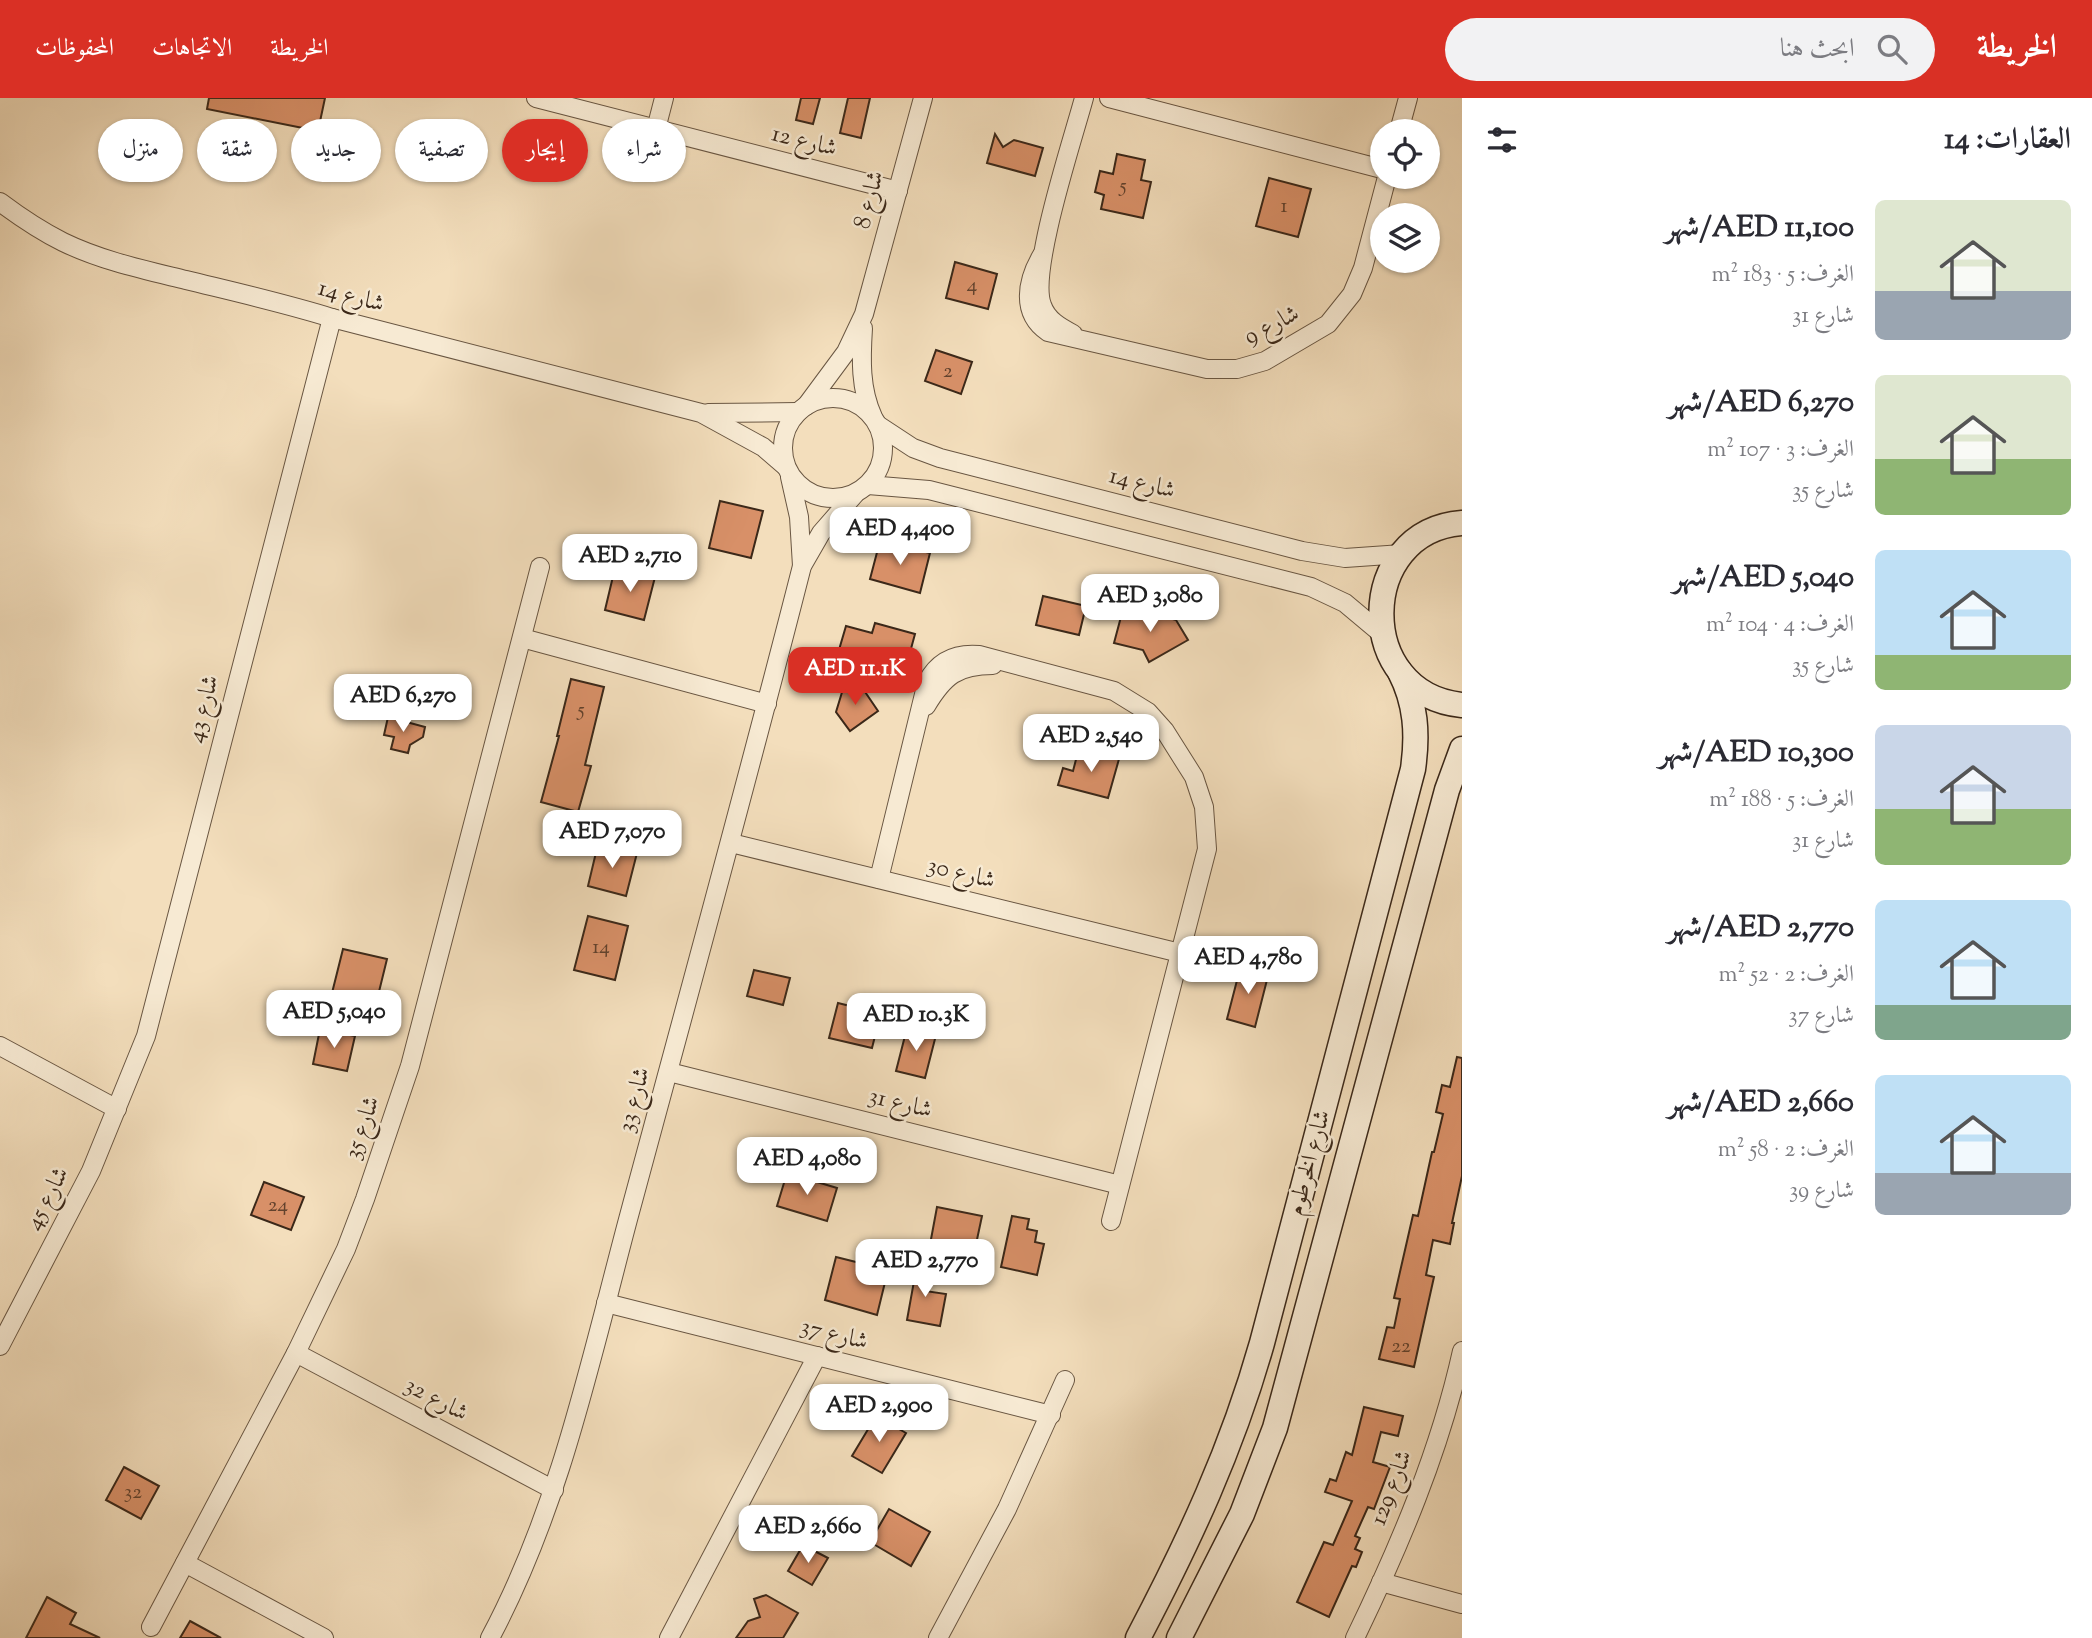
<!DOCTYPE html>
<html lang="ar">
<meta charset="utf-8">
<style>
body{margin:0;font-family:"Sorts Mill Goudy",Amiri,serif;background:#f2f2f3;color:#2b2b33;direction:rtl;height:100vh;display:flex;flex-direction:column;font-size:26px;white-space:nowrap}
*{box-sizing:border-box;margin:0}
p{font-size:23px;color:#7c7c81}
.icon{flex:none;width:38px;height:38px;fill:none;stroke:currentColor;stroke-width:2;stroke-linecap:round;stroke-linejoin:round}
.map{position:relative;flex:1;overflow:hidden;direction:ltr}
.panel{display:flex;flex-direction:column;background:#fff;width:630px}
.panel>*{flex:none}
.banner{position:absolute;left:21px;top:21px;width:665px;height:63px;direction:rtl;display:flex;gap:14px}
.controls{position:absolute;left:1370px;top:21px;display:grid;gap:14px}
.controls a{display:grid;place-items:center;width:70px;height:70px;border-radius:50%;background:#fff;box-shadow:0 2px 5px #0004;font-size:35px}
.price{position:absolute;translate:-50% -60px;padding:0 16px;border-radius:14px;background:#fff;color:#222;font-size:23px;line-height:46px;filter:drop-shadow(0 2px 4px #0008)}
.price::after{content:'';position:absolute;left:50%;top:42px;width:21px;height:16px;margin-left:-10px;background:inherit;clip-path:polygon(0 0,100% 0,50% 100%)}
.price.active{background:#d93025;color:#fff}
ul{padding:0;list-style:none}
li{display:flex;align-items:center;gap:21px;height:175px;padding:0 21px}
li span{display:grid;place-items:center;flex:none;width:196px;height:140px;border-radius:10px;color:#555}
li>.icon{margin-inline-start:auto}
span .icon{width:84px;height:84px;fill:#fffc;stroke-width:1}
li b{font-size:30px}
h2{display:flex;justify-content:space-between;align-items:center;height:84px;padding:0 21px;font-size:30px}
.pill{padding:0 24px;border-radius:32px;background:#fff;box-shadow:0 2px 5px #0004;font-size:24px;line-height:63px}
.pill.active{background:#d93025;color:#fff}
header{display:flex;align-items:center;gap:42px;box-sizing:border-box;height:98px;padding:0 35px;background:#d93025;color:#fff}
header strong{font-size:33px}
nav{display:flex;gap:38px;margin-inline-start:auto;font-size:24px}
.search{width:490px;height:63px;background:#f2f2f3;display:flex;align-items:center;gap:18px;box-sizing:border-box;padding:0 24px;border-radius:38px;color:#7c7c81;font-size:26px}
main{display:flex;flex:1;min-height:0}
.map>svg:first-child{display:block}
</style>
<header>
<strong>الخريطة</strong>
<div class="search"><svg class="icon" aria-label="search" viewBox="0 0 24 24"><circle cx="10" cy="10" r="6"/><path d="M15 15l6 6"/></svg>ابحث هنا</div>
<nav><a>الخريطة</a><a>الاتجاهات</a><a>المحفوظات</a></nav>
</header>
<main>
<section class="panel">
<h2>العقارات: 14<svg class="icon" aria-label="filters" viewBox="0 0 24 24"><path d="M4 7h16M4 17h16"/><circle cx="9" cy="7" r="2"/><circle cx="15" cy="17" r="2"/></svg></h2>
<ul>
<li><span style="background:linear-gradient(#dfe7d0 65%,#9aa5b1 0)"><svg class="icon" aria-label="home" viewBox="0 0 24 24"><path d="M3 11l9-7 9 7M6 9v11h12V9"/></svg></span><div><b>AED 11,100/شهر</b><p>الغرف: 5 · 183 m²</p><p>شارع 31</p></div></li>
<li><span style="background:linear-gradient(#dfe7d0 60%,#8fb573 0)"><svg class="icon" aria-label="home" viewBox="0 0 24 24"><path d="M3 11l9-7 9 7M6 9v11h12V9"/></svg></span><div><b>AED 6,270/شهر</b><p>الغرف: 3 · 107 m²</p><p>شارع 35</p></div></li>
<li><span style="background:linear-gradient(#bfe0f5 75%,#8fb573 0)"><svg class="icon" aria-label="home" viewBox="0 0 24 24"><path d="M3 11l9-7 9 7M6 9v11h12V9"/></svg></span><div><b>AED 5,040/شهر</b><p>الغرف: 4 · 104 m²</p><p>شارع 35</p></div></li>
<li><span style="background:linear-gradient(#c9d6e8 60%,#8fb573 0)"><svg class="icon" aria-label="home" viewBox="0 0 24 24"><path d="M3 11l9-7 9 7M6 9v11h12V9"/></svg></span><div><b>AED 10,300/شهر</b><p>الغرف: 5 · 188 m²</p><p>شارع 31</p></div></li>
<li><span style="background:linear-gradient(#bfe0f5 75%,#7fa58c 0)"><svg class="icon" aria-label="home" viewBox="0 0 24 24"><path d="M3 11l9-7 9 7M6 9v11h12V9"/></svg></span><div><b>AED 2,770/شهر</b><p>الغرف: 2 · 52 m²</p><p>شارع 37</p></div></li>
<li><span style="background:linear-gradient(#bfe0f5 70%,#9aa5b1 0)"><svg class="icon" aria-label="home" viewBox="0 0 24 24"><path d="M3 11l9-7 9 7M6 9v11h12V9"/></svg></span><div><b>AED 2,660/شهر</b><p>الغرف: 2 · 58 m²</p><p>شارع 39</p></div></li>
</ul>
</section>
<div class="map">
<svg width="1462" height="1540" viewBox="0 0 1462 1540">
<rect width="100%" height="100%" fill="#f3debc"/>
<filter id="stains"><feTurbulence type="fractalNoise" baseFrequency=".00286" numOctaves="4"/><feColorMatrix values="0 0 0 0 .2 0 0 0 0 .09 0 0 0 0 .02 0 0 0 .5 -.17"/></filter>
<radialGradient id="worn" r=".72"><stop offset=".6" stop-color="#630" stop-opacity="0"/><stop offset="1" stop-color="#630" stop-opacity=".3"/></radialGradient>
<!-- building -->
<g fill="#d89068" stroke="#3b2819" stroke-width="2">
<path d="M209 0H325L318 33 207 11Z"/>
<path d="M801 0H820L813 26 796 22Z"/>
<path d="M848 0H870L861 40 840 35Z"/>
<path d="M995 36 1003 49 1014 42 1043 50 1035 78 987 65Z"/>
<path d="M1117 56 1145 62 1141 82 1151 84 1143 120 1101 111 1104 97 1095 94 1100 73 1113 76Z"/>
<path d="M1269 80 1311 91 1298 139 1256 128Z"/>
<path d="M955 164 997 176 988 211 946 200Z"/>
<path d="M936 252 972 264 961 296 925 283Z"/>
<path d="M720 403 763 413 751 460 709 450Z"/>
<path d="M880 443 930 455 920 495 870 481Z"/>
<path d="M615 470 655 479 644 522 605 512Z"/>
<path d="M1043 498 1086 508 1079 537 1036 527Z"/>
<path d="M1146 513 1176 522 1188 542 1149 564 1143 552 1114 545 1122 515 1139 520Z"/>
<path d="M875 525 915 536 903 580 836 562 846 528 872 535Z"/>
<path d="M571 581 604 589 585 667 591 668 578 714 541 704 559 638H557Z"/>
<path d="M859 585 878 613 850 633 836 614 843 591Z"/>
<path d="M388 619 425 629 423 639 410 647 408 655 391 651 394 639 384 637Z"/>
<path d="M1079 650 1119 661 1108 700 1058 687 1063 670 1073 673Z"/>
<path d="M598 746 637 755 626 798 588 788Z"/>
<path d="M588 818 628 828 615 882 574 872Z"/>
<path d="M343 851 387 861 375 910 331 899Z"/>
<path d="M1241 867 1269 874 1255 929 1227 921Z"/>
<path d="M754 872 790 880 783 907 747 898Z"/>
<path d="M838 905 874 914 868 936 875 938 872 950 829 940Z"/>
<path d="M907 930 936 937 925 980 896 973Z"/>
<path d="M320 931 355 938 347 973 313 966Z"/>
<path d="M1457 959 1462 960V1078L1452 1125H1454L1450 1146 1433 1142 1426 1177 1434 1179 1414 1269 1379 1261 1387 1229 1394 1230 1400 1201 1394 1200 1413 1117 1418 1118 1432 1054H1434L1443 1016 1436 1014 1442 987 1450 989Z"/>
<path d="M787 1075 837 1090 827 1123 777 1108Z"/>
<path d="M264 1084 304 1099 291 1132 251 1117Z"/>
<path d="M937 1109 982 1118 975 1151 963 1148 961 1159 929 1152Z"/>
<path d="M1012 1118 1029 1121 1027 1131 1037 1133 1035 1144 1044 1146 1037 1177 1001 1169Z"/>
<path d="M836 1159 888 1172 877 1217 825 1202Z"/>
<path d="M918 1161 930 1164 925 1193 946 1196 940 1228 907 1222Z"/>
<path d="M1364 1309 1403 1318 1398 1338 1381 1334 1373 1364 1390 1369 1374 1411 1368 1409 1355 1438 1360 1440 1355 1451 1362 1454 1356 1469 1352 1468 1329 1519 1297 1504 1324 1444 1333 1447 1352 1403 1325 1394 1330 1381 1336 1383 1346 1354 1352 1357Z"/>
<path d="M876 1318 906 1335 882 1375 852 1358Z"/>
<path d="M124 1369 159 1388 141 1421 106 1402Z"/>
<path d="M889 1411 930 1434 911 1468 870 1444Z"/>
<path d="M803 1447 828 1460 812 1487 788 1473Z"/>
<path d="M766 1497 798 1515 783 1540H736L748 1523 760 1519 754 1501Z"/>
<path d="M47 1499 76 1515 70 1526 100 1540H26Z"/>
<path d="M190 1523 221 1540H180Z"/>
</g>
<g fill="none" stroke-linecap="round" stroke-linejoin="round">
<!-- street casing -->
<g stroke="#695642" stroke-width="20">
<g id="street">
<path d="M536 0 898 93"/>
<path d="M1109 0 1382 71"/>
<path d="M656 31 664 0"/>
<path d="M1399 33 1408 0"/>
<path d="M0 104C20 119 41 133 63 144 102 163 145 172 186 182 235 194 284 205 332 220L701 315 763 349 785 368"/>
<path d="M1042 157C1027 182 1020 215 1048 234L1207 271H1237L1265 263 1328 226 1352 196 1363 170 1387 79"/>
<path d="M863 230C861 261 860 291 873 319"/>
<path d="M1073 236C1060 229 1047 222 1042 207 1029 173 1073 41 1084 0"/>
<circle cx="833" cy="350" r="50"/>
<path d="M806 308 846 254 864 216 923 0"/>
<path d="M708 315 798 314"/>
<path d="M878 327 913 350 940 360 1302 453 1345 460 1402 456"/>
<path d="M790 379 799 419 802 468"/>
<path d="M868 387 929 392 1311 489 1345 505 1382 536"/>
<path d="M522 540 767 606"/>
<path d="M926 608C944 578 957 567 993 567"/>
<path d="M731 745 1180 855"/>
<path d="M879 781 927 584C938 563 955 555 979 557L1114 593 1148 614 1165 633 1194 679 1204 709 1207 751 1111 1123"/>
<path d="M0 948 117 1011"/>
<path d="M669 974 1120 1087"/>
<path d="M606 1205 1051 1317"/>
<path d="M0 1248 91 1073 146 938 332 220"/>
<path d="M296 1255 554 1392"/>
<path d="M185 1465 324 1540"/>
<path d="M1381 1484 1462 1506"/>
<path d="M151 1529 296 1255 346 1151 365 1101 410 968 540 469"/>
<path d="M490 1540C561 1407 591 1259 630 1114 688 899 747 684 802 468L821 435 855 396"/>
<path d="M669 1540 817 1258"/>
<path d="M938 1540 1007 1411 1065 1282"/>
<path d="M1355 1540C1399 1449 1440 1353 1462 1253"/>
</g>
</g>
<!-- secondary casing -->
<g stroke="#3b2819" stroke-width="27">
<g id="secondary">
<path d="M1462 425C1356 433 1353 596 1462 607"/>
<path d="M1138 1540C1189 1443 1232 1351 1262 1245L1413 671C1418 636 1416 605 1400 574"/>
<path d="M1179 1540 1242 1416 1275 1330 1447 692 1462 651"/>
</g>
</g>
<!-- street -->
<use href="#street" stroke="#f7ead3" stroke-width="18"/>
<!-- secondary -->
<use href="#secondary" stroke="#f7ead3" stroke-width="24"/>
</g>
<g text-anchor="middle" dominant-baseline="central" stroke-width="5" stroke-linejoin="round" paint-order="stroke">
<!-- number labels -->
<g font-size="21" fill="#62422d">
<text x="1123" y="89">5</text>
<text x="1284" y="109">1</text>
<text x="972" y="188">4</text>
<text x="948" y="274">2</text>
<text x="581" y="613">5</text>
<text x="601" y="850">14</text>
<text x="278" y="1108">24</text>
<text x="1401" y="1249">22</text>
<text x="133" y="1395">32</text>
</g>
<!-- street labels -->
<g font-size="24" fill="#3b2819" stroke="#f7ead3">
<text transform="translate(804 44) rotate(14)">شارع 12</text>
<text transform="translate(870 102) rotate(-75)">شارع 8</text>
<text transform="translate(351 199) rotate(15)">شارع 14</text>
<text transform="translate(1272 228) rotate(-27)">شارع 9</text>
<text transform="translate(1142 386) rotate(14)">شارع 14</text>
<text transform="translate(204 611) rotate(-76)">شارع 43</text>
<text transform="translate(961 776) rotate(14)">شارع 30</text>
<text transform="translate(635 1002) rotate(-75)">شارع 33</text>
<text transform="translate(900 1006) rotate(14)">شارع 31</text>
<text transform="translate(363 1030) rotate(-71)">شارع 35</text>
<text transform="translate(1310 1065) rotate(-75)">شارع الخرطوم</text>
<text transform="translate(48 1101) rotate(-63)">شارع 45</text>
<text transform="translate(834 1237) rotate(14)">شارع 37</text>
<text transform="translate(436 1302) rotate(28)">شارع 32</text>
<text transform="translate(1392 1390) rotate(-69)">شارع 129</text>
</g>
</g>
<rect width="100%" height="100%" filter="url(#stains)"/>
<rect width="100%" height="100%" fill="url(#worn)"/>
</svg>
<div class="controls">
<a><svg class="icon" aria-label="locate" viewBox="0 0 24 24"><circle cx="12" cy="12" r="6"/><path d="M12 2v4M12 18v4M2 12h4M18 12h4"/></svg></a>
<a><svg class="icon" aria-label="layers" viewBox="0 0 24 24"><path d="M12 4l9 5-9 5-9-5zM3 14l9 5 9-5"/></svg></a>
</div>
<b class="price" style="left:900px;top:469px">AED 4,400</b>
<b class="price" style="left:630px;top:496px">AED 2,710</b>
<b class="price" style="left:1150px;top:536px">AED 3,080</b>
<b class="price active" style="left:855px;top:609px">AED 11.1K</b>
<b class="price" style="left:403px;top:636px">AED 6,270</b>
<b class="price" style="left:1091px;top:676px">AED 2,540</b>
<b class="price" style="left:612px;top:772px">AED 7,070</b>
<b class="price" style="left:1248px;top:898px">AED 4,780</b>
<b class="price" style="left:334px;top:952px">AED 5,040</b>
<b class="price" style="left:916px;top:955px">AED 10.3K</b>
<b class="price" style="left:807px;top:1099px">AED 4,080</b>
<b class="price" style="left:925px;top:1201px">AED 2,770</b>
<b class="price" style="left:879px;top:1346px">AED 2,900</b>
<b class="price" style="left:808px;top:1467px">AED 2,660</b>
<div class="banner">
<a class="pill">شراء</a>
<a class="pill active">إيجار</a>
<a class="pill">تصفية</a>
<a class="pill">جديد</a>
<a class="pill">شقة</a>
<a class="pill">منزل</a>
</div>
</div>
</main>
